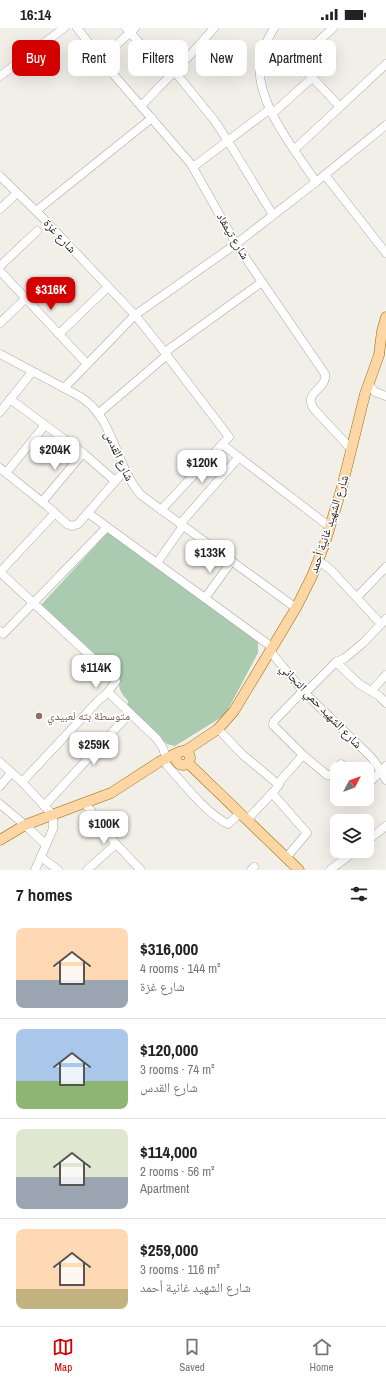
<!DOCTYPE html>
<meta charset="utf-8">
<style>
body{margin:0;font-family:"Archivo Narrow","Noto Naskh Arabic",sans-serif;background:#f6f6f6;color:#222;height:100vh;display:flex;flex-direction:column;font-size:15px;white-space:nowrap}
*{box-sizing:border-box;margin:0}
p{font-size:13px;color:#767676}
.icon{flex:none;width:22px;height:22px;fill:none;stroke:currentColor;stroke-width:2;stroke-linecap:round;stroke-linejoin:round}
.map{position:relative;height:842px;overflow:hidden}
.side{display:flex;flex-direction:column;background:#fff;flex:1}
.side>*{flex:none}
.hud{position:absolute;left:12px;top:12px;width:362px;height:36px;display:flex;gap:8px}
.needle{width:26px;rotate:48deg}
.controls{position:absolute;left:330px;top:734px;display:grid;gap:8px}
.controls a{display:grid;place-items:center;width:44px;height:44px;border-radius:8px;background:#fff;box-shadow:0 4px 16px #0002;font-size:20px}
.price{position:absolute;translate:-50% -34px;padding:0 9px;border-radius:8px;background:#fff;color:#222;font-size:13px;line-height:26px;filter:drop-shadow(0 1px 2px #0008)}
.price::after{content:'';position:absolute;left:50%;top:24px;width:12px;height:9px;margin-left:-6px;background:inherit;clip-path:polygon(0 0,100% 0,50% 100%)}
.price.current{background:#d40000;color:#fff}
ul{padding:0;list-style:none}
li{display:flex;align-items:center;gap:12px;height:100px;padding:0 16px}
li+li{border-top:1px solid #e0e0e0}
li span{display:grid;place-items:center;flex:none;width:112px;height:80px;border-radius:8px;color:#555}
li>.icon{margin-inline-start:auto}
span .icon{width:48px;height:48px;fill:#fffc;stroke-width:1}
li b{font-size:17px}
h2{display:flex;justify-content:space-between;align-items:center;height:48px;padding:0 16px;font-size:17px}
.pill{padding:0 14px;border-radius:8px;background:#fff;box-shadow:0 4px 16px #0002;font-size:14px;line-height:36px}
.pill.current{background:#d40000;color:#fff}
.status{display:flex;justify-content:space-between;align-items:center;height:28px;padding:0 20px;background:#fff;direction:ltr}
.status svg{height:11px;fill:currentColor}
.tabs{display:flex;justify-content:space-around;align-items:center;height:56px;border-top:1px solid #e0e0e0;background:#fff;font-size:11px;color:#767676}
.tabs a{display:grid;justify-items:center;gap:2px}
.tabs .current{color:#d40000}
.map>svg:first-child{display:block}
</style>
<div class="status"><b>16:14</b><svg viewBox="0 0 49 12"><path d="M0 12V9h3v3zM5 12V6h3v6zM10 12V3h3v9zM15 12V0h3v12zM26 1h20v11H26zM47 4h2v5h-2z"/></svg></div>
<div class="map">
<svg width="386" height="842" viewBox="0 0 386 842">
<rect width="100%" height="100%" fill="#f2efe9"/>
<!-- cemetery -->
<path fill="#aacbaf" d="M108 504 258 614V625L225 687 175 718 167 716 127 679 128 673C121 665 117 660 120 649L41 577Z"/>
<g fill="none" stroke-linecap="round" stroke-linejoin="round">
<!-- minor casing -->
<g stroke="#a9a9a9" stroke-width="9">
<g id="minor">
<path d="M77 0 114 47 191 136 236 216 325 346C328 361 302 364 314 381L351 421"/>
<path d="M126 0 170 48"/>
<path d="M274 0C268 11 262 21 260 34 255 74 295 122 316 154"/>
<path d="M333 0 297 33 340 79"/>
<path d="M101 31 135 0"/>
<path d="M175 44 214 92 228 113 273 187"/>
<path d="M0 48 64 0"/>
<path d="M141 78 193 24 214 0"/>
<path d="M272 86 313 49"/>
<path d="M295 121 386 36"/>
<path d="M193 139 270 81"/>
<path d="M325 147 386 225"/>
<path d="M0 148 44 191 135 287 159 317 229 409 161 482"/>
<path d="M0 181 17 165"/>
<path d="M36 183 152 90"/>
<path d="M0 238 37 203"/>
<path d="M0 243 87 336"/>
<path d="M0 295 26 270"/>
<path d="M59 306 108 259"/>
<path d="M165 324 262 254"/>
<path d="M0 326 79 368C114 388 115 438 141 467L296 580"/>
<path d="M368 356 375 364 386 368"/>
<path d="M64 360 135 287 236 216 316 154 386 97"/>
<path d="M10 371 83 425 115 453"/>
<path d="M0 384 32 344"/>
<path d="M99 385 167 327"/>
<path d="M223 417 330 499"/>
<path d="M0 440 47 478 67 496 72 498 78 496 125 442"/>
<path d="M6 445 45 397"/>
<path d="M42 474 83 425"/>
<path d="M88 485 272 619"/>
<path d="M180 496 239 429"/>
<path d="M319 533 331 542 381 596"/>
<path d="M157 535 183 498"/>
<path d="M0 544 113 649 116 653 108 664"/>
<path d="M0 544 55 485"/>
<path d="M357 569 386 539"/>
<path d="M205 570 232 533"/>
<path d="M0 603 3 606 107 499"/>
<path d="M270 623 303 663 371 729C377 736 381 744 386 752"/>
<path d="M336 634 359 656 379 668 386 675"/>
<path d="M303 663 274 693 273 697 303 727 327 747H331L341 736 346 741"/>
<path d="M371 663 386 647"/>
<path d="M305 665 336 634 345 630 363 615 386 591"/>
<path d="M218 701 243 727 279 757"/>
<path d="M162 732C181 752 204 784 228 796L240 785"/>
<path d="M0 734 22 754 53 787V801L35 842"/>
<path d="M22 754 97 674 108 664 157 711 163 720 166 730"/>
<path d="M367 757 386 738"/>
<path d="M0 758 11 745"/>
<path d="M272 765 307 805 286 830"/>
<path d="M85 775 116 816 141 842"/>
<path d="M0 776 25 797 46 817"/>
<path d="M44 778 130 685"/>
<path d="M247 792 275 762 281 752 303 727"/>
<path d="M367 813 386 798"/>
<path d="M41 829 58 842"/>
<path d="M87 842 116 816"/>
<path d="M251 842 254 839"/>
<path d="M330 842 355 823"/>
</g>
</g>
<!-- major casing -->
<g stroke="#a06b00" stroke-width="11">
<g id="major">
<circle cx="183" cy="730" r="7"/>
<path d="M185 723 218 701 234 683 296 580 312 548 325 515 342 459 365 366 379 327 382 303 386 289"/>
<path d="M188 735 299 842"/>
<path d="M0 812 25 797 111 765 159 734 179 724"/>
</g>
</g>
<!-- minor -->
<use href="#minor" stroke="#fff" stroke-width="8"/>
<!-- major -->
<use href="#major" stroke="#fcd6a4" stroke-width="10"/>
</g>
<!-- markers -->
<circle fill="#8d6e63" stroke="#fff" stroke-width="1.5" cx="39" cy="688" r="4"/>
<g text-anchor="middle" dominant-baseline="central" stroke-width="3.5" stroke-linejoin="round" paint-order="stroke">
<!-- street labels -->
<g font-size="12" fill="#222" stroke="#fff">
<text transform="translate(60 208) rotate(47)">شارع غزة</text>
<text transform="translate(233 208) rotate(59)">شارع تيمقاد</text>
<text transform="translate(119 428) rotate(65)">شارع القدس</text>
<text transform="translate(329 496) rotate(-72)">شارع الشهيد غانية أحمد</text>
<text transform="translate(321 678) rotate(46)">شارع الشهيد حمي التجاني</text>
</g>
<!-- education labels -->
<g font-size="12" fill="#785e54" stroke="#fff" text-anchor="start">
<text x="47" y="688">متوسطة بته لعبيدي</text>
</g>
</g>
</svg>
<div class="controls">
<a><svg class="needle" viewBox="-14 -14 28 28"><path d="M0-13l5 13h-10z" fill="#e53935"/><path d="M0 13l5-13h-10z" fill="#767676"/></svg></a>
<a><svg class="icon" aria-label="layers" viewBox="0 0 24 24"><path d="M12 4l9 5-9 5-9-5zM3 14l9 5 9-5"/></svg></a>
</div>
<b class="price current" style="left:51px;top:283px">$316K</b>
<b class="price" style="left:55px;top:443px">$204K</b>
<b class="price" style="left:202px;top:456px">$120K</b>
<b class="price" style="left:210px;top:546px">$133K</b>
<b class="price" style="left:96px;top:661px">$114K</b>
<b class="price" style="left:94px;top:738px">$259K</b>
<b class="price" style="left:104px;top:817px">$100K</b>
<div class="hud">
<a class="pill current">Buy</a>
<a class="pill">Rent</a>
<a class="pill">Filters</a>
<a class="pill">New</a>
<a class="pill">Apartment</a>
</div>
</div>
<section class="side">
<h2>7 homes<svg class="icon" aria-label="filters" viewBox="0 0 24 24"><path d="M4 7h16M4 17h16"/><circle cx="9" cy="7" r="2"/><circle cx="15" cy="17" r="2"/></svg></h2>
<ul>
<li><span style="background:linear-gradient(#ffd9b3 65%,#9aa5b1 0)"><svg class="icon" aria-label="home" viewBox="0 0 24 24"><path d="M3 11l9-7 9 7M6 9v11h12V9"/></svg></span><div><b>$316,000</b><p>4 rooms · 144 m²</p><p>شارع غزة</p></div></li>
<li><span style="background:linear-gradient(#a9c7e8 65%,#8fb573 0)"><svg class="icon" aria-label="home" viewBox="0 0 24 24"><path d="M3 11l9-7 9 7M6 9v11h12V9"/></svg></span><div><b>$120,000</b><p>3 rooms · 74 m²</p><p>شارع القدس</p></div></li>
<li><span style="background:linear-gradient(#dfe7d0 60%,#9aa5b1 0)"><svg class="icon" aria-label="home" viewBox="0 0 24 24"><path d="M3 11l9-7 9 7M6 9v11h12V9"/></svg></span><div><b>$114,000</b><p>2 rooms · 56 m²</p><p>Apartment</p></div></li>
<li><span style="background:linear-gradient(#ffd9b3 75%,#c2b280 0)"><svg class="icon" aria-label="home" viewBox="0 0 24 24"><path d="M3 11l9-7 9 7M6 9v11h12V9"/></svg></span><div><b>$259,000</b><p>3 rooms · 116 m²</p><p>شارع الشهيد غانية أحمد</p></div></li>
</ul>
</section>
<nav class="tabs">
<a class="current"><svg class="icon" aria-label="map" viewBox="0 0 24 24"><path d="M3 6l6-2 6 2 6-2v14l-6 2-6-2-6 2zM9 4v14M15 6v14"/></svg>Map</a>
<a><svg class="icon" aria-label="saved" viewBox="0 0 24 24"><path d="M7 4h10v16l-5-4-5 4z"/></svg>Saved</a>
<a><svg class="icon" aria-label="home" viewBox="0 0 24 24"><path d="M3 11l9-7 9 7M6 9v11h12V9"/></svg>Home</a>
</nav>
